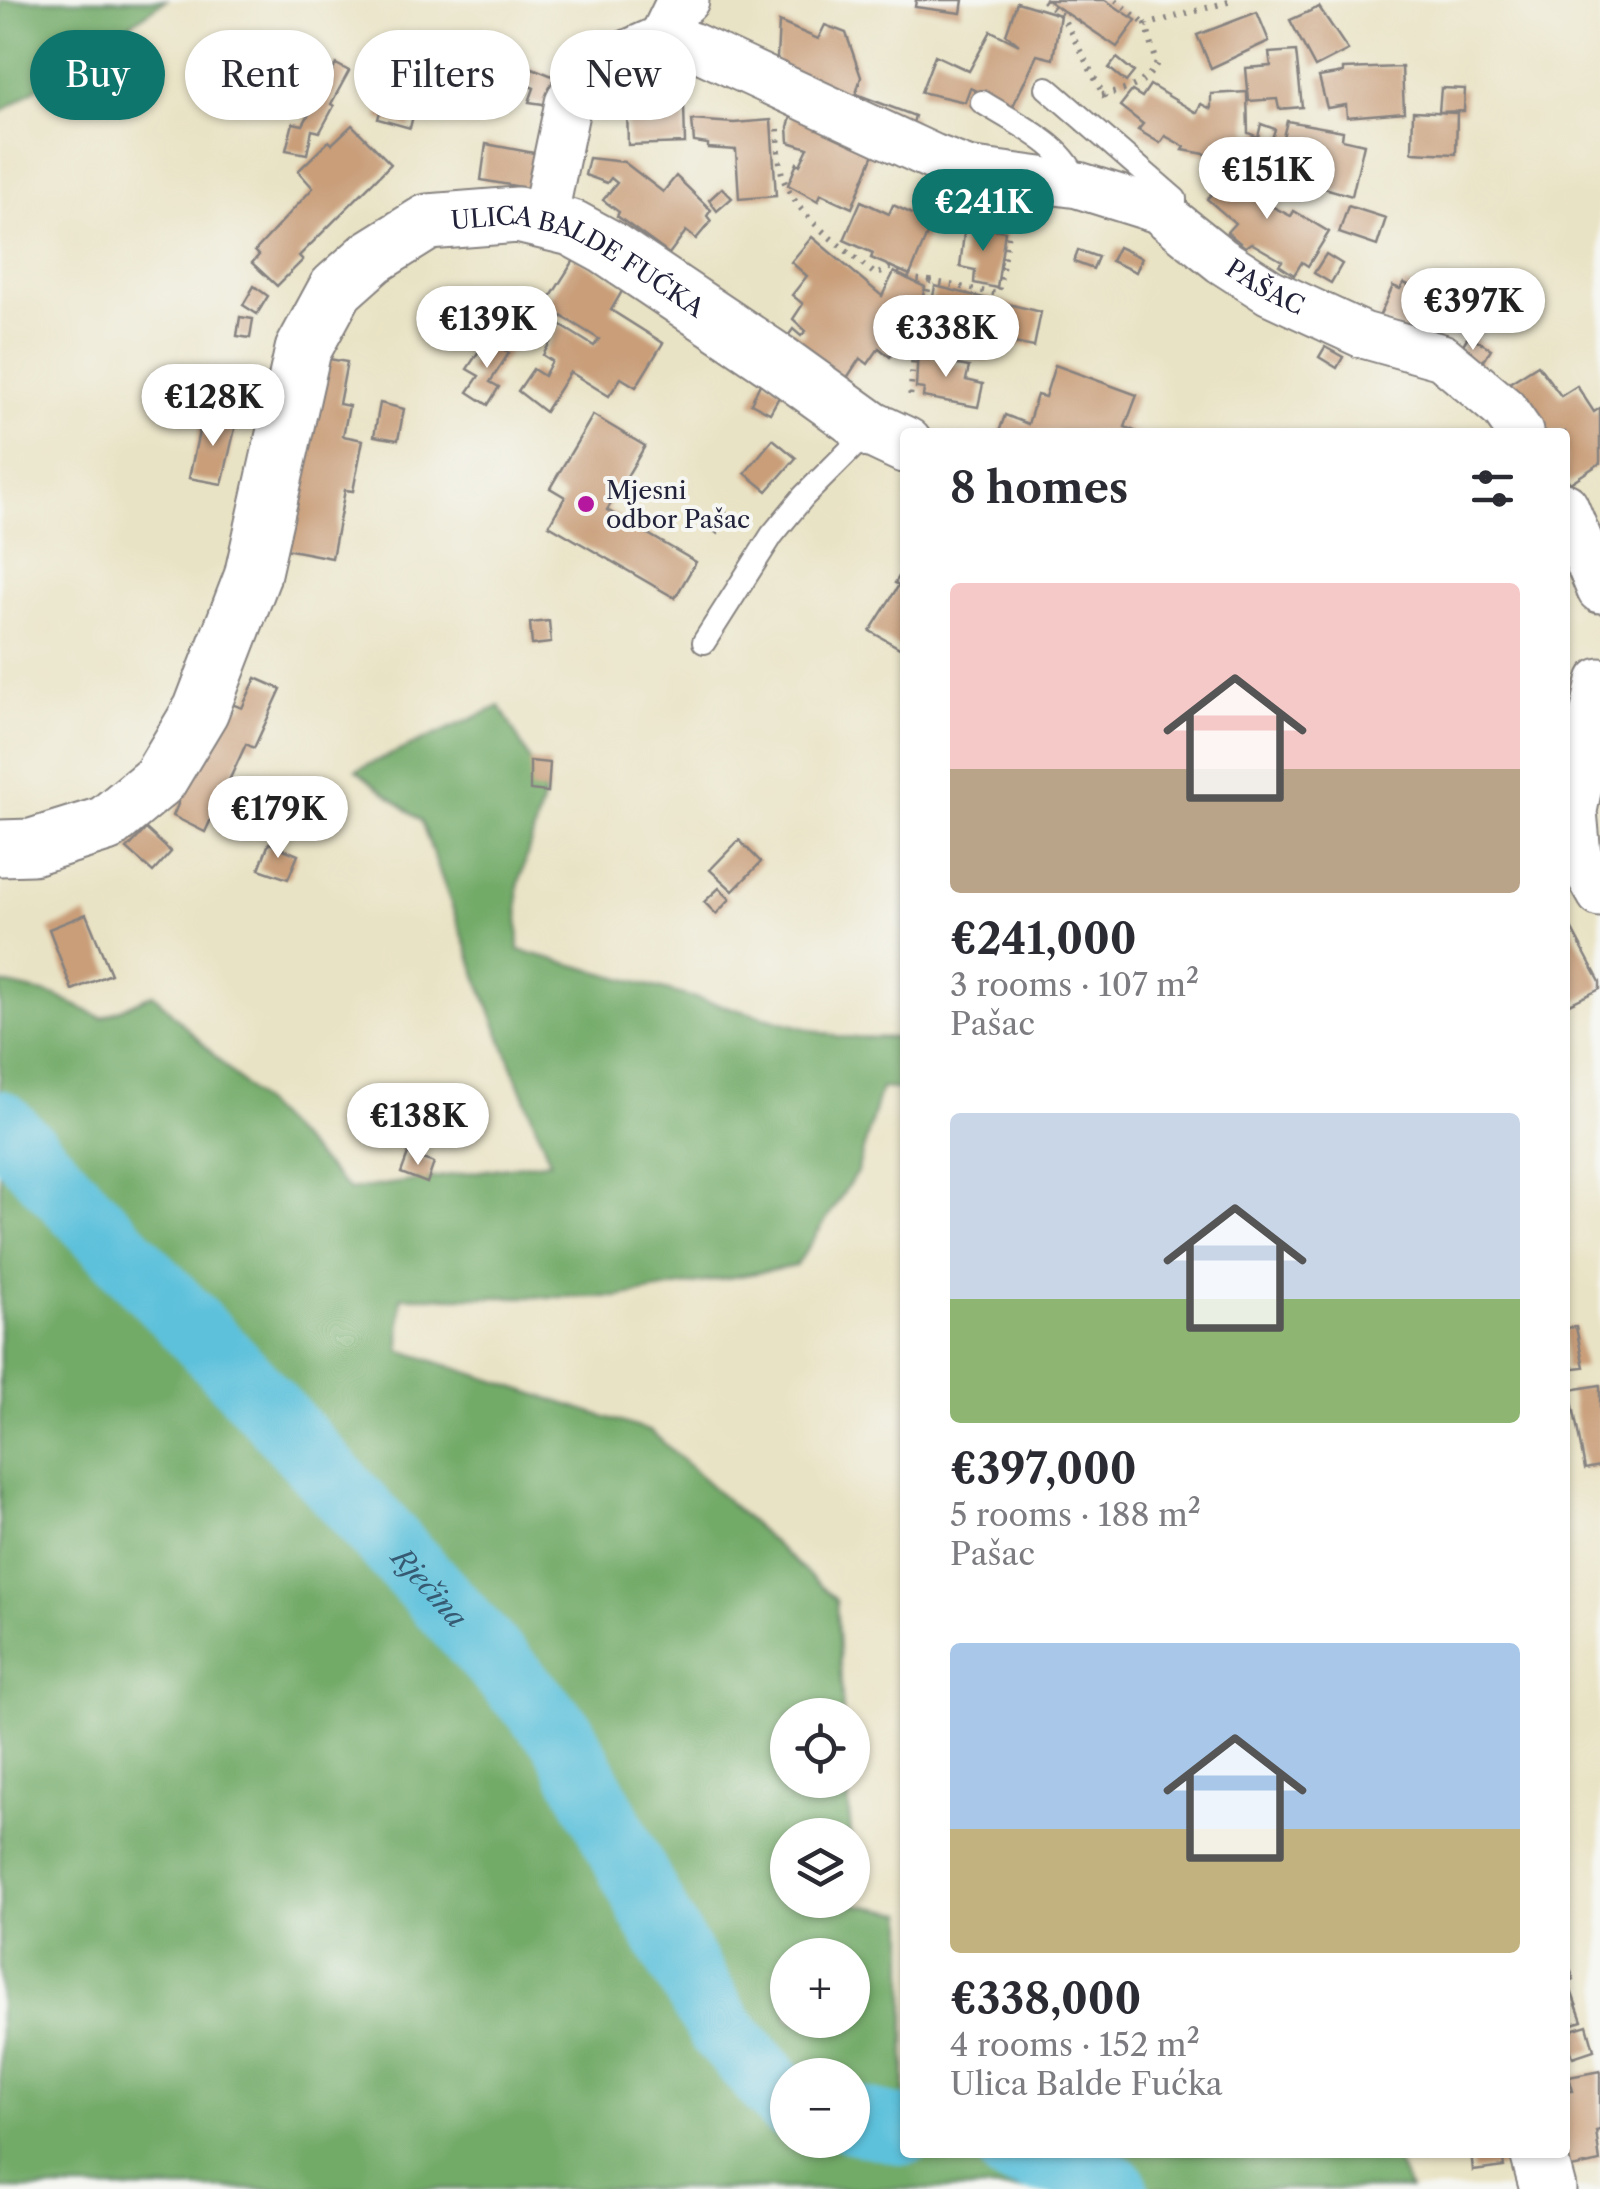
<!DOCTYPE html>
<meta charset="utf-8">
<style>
body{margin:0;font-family:"Libre Caslon Text",serif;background:#f7f7f7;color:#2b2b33;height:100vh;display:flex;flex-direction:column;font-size:38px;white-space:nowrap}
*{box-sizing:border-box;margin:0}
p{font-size:32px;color:#7c7c81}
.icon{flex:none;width:55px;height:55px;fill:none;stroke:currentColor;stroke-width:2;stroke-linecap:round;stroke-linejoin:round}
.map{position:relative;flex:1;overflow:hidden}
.details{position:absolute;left:900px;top:428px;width:670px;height:1730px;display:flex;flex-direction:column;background:#fff;border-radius:10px;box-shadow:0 2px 8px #0004}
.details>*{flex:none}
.top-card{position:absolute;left:30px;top:30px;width:720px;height:90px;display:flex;gap:20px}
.controls{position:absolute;left:770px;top:1698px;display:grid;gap:20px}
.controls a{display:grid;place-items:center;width:100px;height:100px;border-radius:50%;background:#fff;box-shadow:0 2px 8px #0004;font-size:50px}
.price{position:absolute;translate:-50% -85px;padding:0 22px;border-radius:35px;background:#fff;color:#222;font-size:32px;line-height:65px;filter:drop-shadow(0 2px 5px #0008)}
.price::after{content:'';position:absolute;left:50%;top:60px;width:30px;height:22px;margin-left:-15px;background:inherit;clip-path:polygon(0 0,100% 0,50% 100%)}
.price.on{background:#0f766e;color:#fff}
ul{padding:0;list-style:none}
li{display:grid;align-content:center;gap:20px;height:530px;padding:0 50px}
li span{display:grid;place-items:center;height:310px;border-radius:10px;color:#555}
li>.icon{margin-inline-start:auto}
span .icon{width:180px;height:180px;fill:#fffc;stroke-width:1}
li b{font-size:42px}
h2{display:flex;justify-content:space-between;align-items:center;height:120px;padding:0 50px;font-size:42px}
.chip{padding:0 35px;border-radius:45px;background:#fff;box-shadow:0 2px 8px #0004;font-size:35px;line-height:90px}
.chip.on{background:#0f766e;color:#fff}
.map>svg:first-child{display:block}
</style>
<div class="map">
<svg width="1600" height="2189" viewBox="0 0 1600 2189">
<rect width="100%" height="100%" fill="#f6f6f2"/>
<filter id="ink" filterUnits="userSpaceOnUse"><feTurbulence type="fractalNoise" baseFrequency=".01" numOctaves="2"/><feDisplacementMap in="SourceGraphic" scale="20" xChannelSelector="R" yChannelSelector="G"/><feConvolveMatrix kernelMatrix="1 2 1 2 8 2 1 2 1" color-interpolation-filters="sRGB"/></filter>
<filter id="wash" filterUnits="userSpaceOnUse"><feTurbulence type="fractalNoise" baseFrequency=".0048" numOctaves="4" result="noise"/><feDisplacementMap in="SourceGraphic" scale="40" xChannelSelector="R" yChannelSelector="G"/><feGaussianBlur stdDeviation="2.25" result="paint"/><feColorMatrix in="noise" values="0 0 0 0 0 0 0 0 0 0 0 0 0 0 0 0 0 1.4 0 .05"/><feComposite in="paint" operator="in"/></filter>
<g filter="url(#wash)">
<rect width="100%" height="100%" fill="#e9e3c5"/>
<!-- forest -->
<g fill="#72aa68" stroke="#4a6652" stroke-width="2.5" fill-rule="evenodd">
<path d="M0 0H166L0 113Z"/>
<path d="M500 706 546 789 518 887 519 950 838 1037 905 1038V1090L881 1088 857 1172 796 1266 618 1297H401L400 1350 652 1432 836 1600 843 1715H788V1780H847L851 1835H788V1900H852L853 1862 855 1904 905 1913V2152L1393 2153 1410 2189H0V983L56 996 102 1018 153 994 349 1190 550 1161 483 992 421 821 356 770ZM788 1955H852V2020H788ZM788 2075H852V2140H788Z"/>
</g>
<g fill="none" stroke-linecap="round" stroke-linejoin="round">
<!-- river -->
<g stroke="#5dc1db" stroke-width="68">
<path id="s1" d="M0 1124 240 1377 563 1736 661 1926 721 2029 788 2105"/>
<path d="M852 2119 905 2131"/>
<path d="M1011 2152 1073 2165 1115 2189"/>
</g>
</g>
<g id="blocks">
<!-- building -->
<g fill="#c99e79">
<path d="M916 0H963L961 13 915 7Z"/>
<path d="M1047 0H1105L1136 20 1117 47Z"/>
<path d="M1017 2 1060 15 1053 59 1037 55 1012 108 970 88 965 102 921 92 935 55 969 71 991 31 1019 45 1006 34Z"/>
<path d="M1319 7 1348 50 1315 67 1290 20Z"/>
<path d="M1257 12 1269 41 1211 68 1197 35Z"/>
<path d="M779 22 818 39 825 25 846 33 861 77 856 94 915 116 909 136 776 75Z"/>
<path d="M1296 51 1302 107 1279 109 1277 99 1249 101 1246 68 1271 66 1269 53Z"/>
<path d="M1117 58 1134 72 1126 82 1109 68Z"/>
<path d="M336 64 349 71 331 104 334 106 320 132 312 130 307 154 286 150 293 123 303 125Z"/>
<path d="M530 67 565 81 557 106 529 102 534 88 520 82Z"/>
<path d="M1402 67 1404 112 1347 117 1346 105 1327 108 1319 77 1343 73V69Z"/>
<path d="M388 82 419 91 410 128 378 119Z"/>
<path d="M1150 85 1197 113 1201 104 1211 109V94L1247 92 1248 133 1258 137 1261 124 1275 129 1265 162 1249 148V154L1216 156 1183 150 1185 147 1165 136 1160 143 1138 130 1143 124 1120 106 1132 91 1142 97Z"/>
<path d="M1441 88 1465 89 1464 111 1439 112Z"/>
<path d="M684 105 685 143 628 145 627 107Z"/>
<path d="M794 107 878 144 852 208 821 194 818 201 788 185 797 163 800 165 808 148 789 142 788 127Z"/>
<path d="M1413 111 1457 113 1456 154 1412 152Z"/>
<path d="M692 120 734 123 771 120 776 196 739 199 736 150 708 148V144L694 142Z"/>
<path d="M1287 121 1343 131 1342 139 1364 144 1352 196 1321 187 1322 179 1315 178 1317 171 1290 164 1291 156 1279 153Z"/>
<path d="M352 125 391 164 299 256 303 260 277 286 252 263 259 255 255 251 313 188 298 171 329 141 332 144Z"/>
<path d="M486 144 550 156 544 191 481 180Z"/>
<path d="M589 158 624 162 663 192 676 176 711 210 707 216 711 221 696 239 686 231 669 254 617 216 619 212 603 200 617 183 611 178 607 183 585 175Z"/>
<path d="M1240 167 1259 179 1256 185 1274 196 1269 203 1273 207 1291 216 1294 211 1329 232 1308 266 1302 262 1294 275 1279 265 1282 261 1251 243 1245 247 1227 232 1235 223 1207 199 1230 173 1235 177Z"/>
<path d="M722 188 732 198 717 211 709 200Z"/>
<path d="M1021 191 1050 196 1046 215 1018 210Z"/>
<path d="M861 201 889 214 893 205 932 223 910 275 871 258 873 253 844 240Z"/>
<path d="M1348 206 1386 218 1377 246 1339 233Z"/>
<path d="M965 225 1005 231 997 288 974 283 975 270 960 267Z"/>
<path d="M812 237 882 296 894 272 925 287 916 325 890 357 879 348 868 364 860 358 843 384 783 343 793 329 801 336 806 331 793 319 803 304 792 295 807 276 791 262Z"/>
<path d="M1118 247 1142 258 1136 272 1111 261Z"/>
<path d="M1078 250 1098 257 1093 269 1074 262Z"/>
<path d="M1326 254 1342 264 1331 283 1314 273Z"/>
<path d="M576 257 624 288 611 310 663 343 636 387 621 378 609 396 570 372 545 412 518 391 533 369 544 376 552 361 543 355 560 325 594 346 599 339 545 306Z"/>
<path d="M1404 283 1425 293 1407 332 1378 319 1393 286 1400 289Z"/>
<path d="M254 286 268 296 257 314 243 305Z"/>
<path d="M935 286 1041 312 1034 347 993 339 989 361 972 358 976 338 927 329Z"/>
<path d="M240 317 253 319 250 338 237 336Z"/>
<path d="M1469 335 1491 349 1477 371 1455 357Z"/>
<path d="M487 339 509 353 490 382 499 387 488 405 468 392 479 376 467 369Z"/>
<path d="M1325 347 1343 357 1337 368 1319 357Z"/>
<path d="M918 348 934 350 933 357 948 359 947 363 969 367 966 380 983 384 978 407 923 397 924 389 916 388Z"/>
<path d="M317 357 347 362 339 404 349 406 343 436 363 440 353 491 345 490 332 558 275 547 291 505 297 507Z"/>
<path d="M1055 365 1137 395 1125 427 1137 432H999L1005 415 1028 424 1037 395 1045 397Z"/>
<path d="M1538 365 1561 396 1577 386 1594 412 1600 408V463L1570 483 1565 476V432H1535L1506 385Z"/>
<path d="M763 378 783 390 770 413 751 403Z"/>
<path d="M380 403 404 409 398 440 374 436Z"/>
<path d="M203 413 237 420 222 484 189 478Z"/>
<path d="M593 415 645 446 607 510 696 562 675 598 549 525 565 497 550 488Z"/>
<path d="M773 439 796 458 767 491 745 473Z"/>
<path d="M905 567V651L870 631 899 585 895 583Z"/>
<path d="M549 621 551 643 532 645 530 623Z"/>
<path d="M256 678 281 689 254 748 246 744 205 832 173 816 179 802 166 794 224 701 242 708Z"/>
<path d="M530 761 550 763 548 792 530 790Z"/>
<path d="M146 829 171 852 153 872 127 849Z"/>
<path d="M739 840 761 862 733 891 710 870Z"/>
<path d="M269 843 298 855 288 879 259 869Z"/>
<path d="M719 888 730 899 716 914 704 902Z"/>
<path d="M86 914 111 974 72 990 49 929Z"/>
<path d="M1569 924 1600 982V989L1565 1006V926Z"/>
<path d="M408 1154 434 1163 427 1183 401 1173Z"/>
<path d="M1576 1327 1584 1367 1565 1369V1328Z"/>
<path d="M1600 1385V1466L1585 1469 1570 1390Z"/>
<path d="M1565 1955 1574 1980 1568 1982 1582 2021 1565 2027Z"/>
<path d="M1587 2025 1594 2050 1573 2057 1567 2040 1574 2029Z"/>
<path d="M1600 2071V2130L1596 2131 1600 2162 1562 2170 1565 2152V2092L1573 2091 1569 2077Z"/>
<path d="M1471 2152H1502L1504 2167 1473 2171Z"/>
</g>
</g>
</g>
<g filter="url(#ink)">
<use href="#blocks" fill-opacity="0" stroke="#868280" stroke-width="2.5"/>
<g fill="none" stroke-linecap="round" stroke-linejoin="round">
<!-- service casing -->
<g stroke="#868280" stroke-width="26">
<g id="service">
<path d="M1047 88 1175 199V208"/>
<path d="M982 102C1015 123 1067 145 1078 185"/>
<path d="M704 642 772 535 804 496 871 429"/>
</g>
</g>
<!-- minor casing -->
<g stroke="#868280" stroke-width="49">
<g id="minor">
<path d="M662 38 676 9 686 0"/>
<path id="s2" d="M544 219 568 103 577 85 594 68 662 38 691 45 933 157 967 170 1078 185 1158 210 1222 261 1270 292 1363 335 1442 357 1504 409 1520 432"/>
<path d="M1565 506 1600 590"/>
<path d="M1600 681 1574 811 1578 855 1600 894"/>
</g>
</g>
<!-- secondary casing -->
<g stroke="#868280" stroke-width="59">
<g id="secondary">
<path id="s3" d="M0 848 32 847 106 824 159 780 201 710 252 577 303 350 336 289 372 257 428 222 518 215 572 228 605 246 778 362 871 429 905 445"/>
<path d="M1538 2152 1548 2189"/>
</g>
</g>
<!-- path -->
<g stroke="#868280" stroke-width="6" stroke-dasharray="2.5 8" stroke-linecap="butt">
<path d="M1043 0 1062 16 1105 98"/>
<path d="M1116 0 1146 25"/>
<path d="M1102 95C1125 91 1146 85 1157 63L1146 25 1235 0"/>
<path d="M778 129C779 147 778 169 786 185 803 222 846 249 876 275L890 268 912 279 930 281 914 352 910 399"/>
<path d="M930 281 998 294 1011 215"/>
<path d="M716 534 726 515 747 523"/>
</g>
<!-- service -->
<use href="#service" stroke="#fff" stroke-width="22"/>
<!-- minor -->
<use href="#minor" stroke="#fff" stroke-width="45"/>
<!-- secondary -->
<use href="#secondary" stroke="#fff" stroke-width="55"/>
</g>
</g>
<!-- markers -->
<circle fill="#b5179e" stroke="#f6f6f2" stroke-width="4" cx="586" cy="504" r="10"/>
<g text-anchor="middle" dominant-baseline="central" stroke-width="8" stroke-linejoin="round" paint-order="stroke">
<!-- street labels -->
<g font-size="25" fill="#22223b" stroke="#f6f6f2">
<text stroke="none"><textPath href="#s3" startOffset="980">ULICA BALDE FUĆKA</textPath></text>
<text stroke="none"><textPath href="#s2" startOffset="898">PAŠAC</textPath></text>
</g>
<!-- poi labels -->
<g font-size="25" fill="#22223b" stroke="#f6f6f2" text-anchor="start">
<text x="606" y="490">Mjesni<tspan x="606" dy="29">odbor Pašac</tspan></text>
</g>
<!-- water labels -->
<g font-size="28" font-style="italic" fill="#375a73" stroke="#f6f6f2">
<text stroke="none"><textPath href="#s1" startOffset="632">Rječina</textPath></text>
</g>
</g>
</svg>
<div class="controls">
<a><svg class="icon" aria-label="locate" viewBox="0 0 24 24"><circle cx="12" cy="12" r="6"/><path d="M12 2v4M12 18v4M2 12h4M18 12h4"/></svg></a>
<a><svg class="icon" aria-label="layers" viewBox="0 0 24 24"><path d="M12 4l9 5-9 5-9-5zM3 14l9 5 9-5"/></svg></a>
<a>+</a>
<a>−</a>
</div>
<b class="price" style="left:1267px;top:222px">€151K</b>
<b class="price on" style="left:983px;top:254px">€241K</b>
<b class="price" style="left:1473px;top:353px">€397K</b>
<b class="price" style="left:487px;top:371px">€139K</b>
<b class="price" style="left:946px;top:380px">€338K</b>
<b class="price" style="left:213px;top:449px">€128K</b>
<b class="price" style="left:278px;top:861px">€179K</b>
<b class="price" style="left:418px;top:1168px">€138K</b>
<div class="top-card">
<a class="chip on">Buy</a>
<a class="chip">Rent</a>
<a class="chip">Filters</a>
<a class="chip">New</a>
</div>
<section class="details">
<h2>8 homes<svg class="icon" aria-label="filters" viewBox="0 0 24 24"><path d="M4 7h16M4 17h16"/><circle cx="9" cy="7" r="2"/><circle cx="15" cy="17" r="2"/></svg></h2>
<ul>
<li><span style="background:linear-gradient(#f6c9c9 60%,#b9a48a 0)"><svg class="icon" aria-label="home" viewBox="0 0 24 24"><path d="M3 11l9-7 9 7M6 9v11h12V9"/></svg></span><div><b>€241,000</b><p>3 rooms · 107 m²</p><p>Pašac</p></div></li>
<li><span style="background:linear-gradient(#c9d6e8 60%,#8fb573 0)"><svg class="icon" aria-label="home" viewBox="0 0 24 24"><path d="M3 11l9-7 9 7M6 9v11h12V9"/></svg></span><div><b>€397,000</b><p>5 rooms · 188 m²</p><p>Pašac</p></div></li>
<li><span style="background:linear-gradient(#a9c7e8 60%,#c2b280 0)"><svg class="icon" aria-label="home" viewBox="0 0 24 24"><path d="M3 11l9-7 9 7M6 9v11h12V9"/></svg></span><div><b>€338,000</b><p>4 rooms · 152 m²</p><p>Ulica Balde Fućka</p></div></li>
</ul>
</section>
</div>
